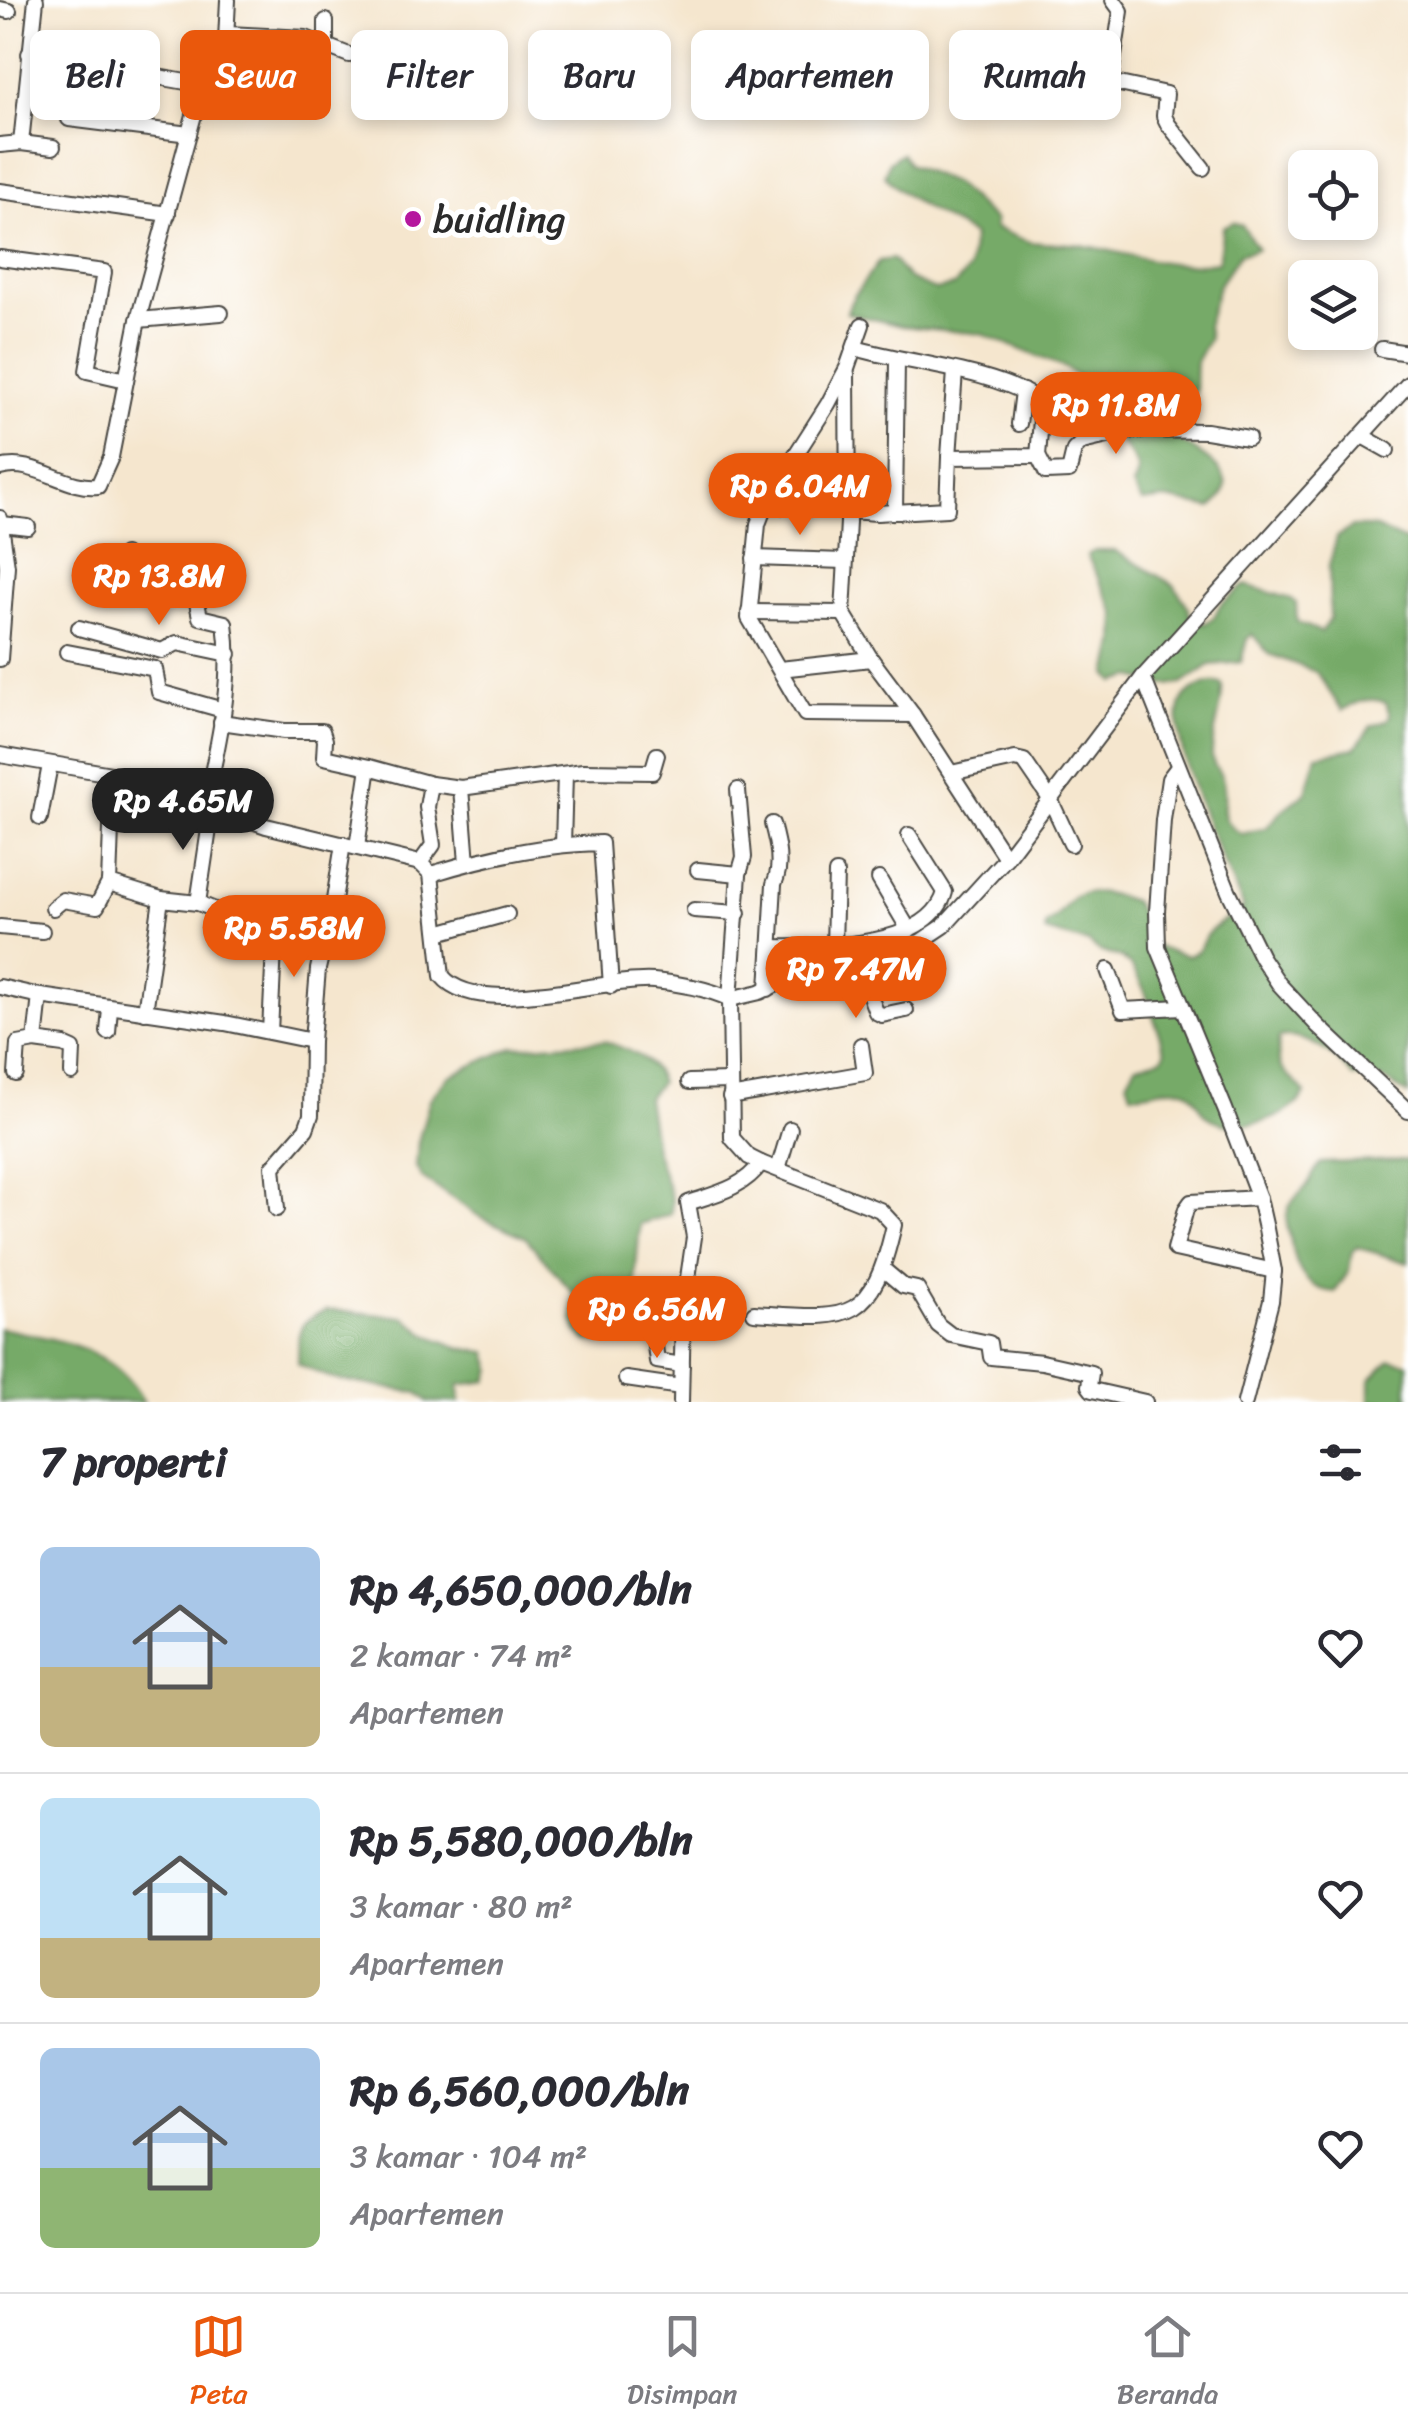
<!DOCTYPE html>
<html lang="id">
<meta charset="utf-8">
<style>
body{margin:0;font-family:Sriracha,sans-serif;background:#f7f7f7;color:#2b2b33;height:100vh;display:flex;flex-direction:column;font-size:38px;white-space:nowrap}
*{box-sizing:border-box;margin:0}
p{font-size:32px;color:#7c7c81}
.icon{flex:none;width:55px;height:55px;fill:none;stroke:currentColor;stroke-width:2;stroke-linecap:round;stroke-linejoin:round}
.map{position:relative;height:1402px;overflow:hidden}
.sheet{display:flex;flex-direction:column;background:#fff;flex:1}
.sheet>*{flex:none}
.guide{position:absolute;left:30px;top:30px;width:1350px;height:90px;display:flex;gap:20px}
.buttons{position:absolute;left:1288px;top:150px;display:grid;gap:20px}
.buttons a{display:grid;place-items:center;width:90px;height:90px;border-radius:15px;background:#fff;box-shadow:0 5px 15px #0003;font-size:50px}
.price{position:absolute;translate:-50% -85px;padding:0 22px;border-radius:35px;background:#ea580c;color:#fff;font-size:32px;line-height:65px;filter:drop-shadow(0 2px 5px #0008)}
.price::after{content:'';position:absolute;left:50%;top:60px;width:30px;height:22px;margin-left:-15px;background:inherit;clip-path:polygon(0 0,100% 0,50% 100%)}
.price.current{background:#222;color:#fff}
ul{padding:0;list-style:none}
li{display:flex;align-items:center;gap:30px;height:250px;padding:0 40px}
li+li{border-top:2px solid #e1e1e2}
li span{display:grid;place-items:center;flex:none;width:280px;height:200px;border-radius:15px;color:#555}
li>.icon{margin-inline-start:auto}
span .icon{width:120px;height:120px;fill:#fffc;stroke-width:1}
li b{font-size:42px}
h2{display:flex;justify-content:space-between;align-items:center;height:120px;padding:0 40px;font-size:42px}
.tag{padding:0 35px;border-radius:15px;background:#fff;box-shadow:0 5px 15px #0003;font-size:35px;line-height:90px}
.tag.current{background:#ea580c;color:#fff}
.dock{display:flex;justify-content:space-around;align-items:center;height:140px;border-top:2px solid #e1e1e2;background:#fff;font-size:28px;color:#7c7c81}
.dock a{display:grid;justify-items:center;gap:5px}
.dock .current{color:#ea580c}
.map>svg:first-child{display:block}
</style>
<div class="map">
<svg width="1408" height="1402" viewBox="0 0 1408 1402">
<rect width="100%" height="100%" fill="#fff"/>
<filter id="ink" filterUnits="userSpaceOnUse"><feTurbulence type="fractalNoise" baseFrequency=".01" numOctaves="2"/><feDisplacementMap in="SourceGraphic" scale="20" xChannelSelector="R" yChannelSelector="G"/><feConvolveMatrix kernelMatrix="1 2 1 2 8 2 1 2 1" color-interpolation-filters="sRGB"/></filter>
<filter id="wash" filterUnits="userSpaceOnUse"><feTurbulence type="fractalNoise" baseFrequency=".0048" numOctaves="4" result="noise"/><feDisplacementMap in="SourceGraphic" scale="40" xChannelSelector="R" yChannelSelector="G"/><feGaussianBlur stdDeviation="2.25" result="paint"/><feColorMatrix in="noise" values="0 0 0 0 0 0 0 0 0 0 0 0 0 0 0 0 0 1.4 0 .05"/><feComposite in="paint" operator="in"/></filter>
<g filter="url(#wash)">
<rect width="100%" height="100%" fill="#f5e6ce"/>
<!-- forest -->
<g fill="#76aa67" stroke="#506a49" stroke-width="2.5">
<path d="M902 153 908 164 955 184 995 221 994 228C1006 232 1019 239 1031 242 1049 245 1068 242 1086 246 1134 254 1170 270 1218 262L1223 227 1233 222 1242 225 1258 249 1239 255 1218 286 1207 325 1209 338 1196 362 1195 391 1176 404 1177 439C1201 455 1250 478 1211 508L1166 499 1142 502 1133 486C1144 467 1132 458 1121 442L1127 410 1116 386 1089 385 1064 367 982 334 902 326 847 313C850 297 869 277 879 261L892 259 909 279 935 290 954 286 969 269 973 236C948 219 901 199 885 175L889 162Z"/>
<path d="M1352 527H1374L1408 542V1095L1384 1079 1353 1077C1337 1056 1306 1032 1279 1038 1275 1080 1288 1068 1305 1094 1288 1120 1240 1134 1212 1119 1199 1113 1199 1096 1186 1090 1169 1083 1149 1096 1131 1093L1127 1081 1136 1065 1162 1058 1165 1052 1146 994 1132 967 1122 958 1099 951 1089 943 1045 931 1046 924C1058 918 1061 911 1069 902 1085 884 1114 895 1133 901L1143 918 1150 945 1188 956C1203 951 1200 942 1209 932 1214 926 1236 914 1244 908 1226 868 1163 739 1182 701 1186 693 1193 690 1200 687 1209 682 1213 682 1222 684 1224 709 1211 732 1212 756 1212 766 1219 770 1222 778 1231 803 1211 817 1242 834L1266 828 1284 809 1306 792 1317 755 1355 748 1371 726 1386 721 1390 716 1386 703C1370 695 1357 703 1342 710L1316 672 1269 654 1252 634 1247 639 1241 662 1210 665 1182 684 1163 685 1133 677 1115 682 1108 674 1115 643 1116 615 1087 555 1095 551H1115L1174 585 1189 608V614L1204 624 1214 617 1220 605 1245 585 1292 599 1296 603 1297 622 1321 632 1330 618 1329 566 1337 537Z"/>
<path d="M604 1041C628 1050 652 1056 660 1083L647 1098 655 1149 672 1200 671 1214 640 1224 634 1292 609 1336 599 1342 586 1340 577 1331 573 1319 574 1294 525 1237 480 1217 422 1178 416 1167 418 1142 430 1099 449 1076 513 1047Z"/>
<path d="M1408 1160V1263L1357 1247 1352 1252 1349 1271 1335 1292C1302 1289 1295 1265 1290 1237 1288 1229 1285 1222 1287 1214 1290 1198 1302 1195 1309 1182 1314 1174 1314 1170 1321 1163Z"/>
<path d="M328 1310 405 1317 426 1334 459 1348 487 1352 492 1369 488 1381 459 1385 460 1402H429L418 1393 333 1379 298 1364C299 1331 294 1322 328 1310Z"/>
<path d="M0 1328C58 1341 112 1344 144 1402H0Z"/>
<path d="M1390 1360 1408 1363V1402H1370V1380Z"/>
</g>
</g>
<g filter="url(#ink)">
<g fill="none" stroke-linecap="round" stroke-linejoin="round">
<!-- minor casing -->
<g stroke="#494743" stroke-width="18">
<g id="minor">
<path d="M1113 0 1121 11 1110 82 1166 94 1164 116 1168 124 1203 168"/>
<path d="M0 9 9 11"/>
<path d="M228 34 306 38 349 55"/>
<path d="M326 43V21"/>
<path d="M29 54 197 84"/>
<path d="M69 119 189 134"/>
<path d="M21 143 36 0"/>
<path d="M0 145 21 143 53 147"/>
<path d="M0 191 168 214"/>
<path d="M0 258 104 272 87 371 126 380"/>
<path d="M138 320 221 313"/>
<path d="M862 325 847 368 828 404 768 498 758 524 749 618 805 714 913 715 1006 858"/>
<path d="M1382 349 1408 353"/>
<path d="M847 373 848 522 843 613 871 659 913 715"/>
<path d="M1019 424 1023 391"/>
<path d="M1362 436 1387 450"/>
<path d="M1038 456 1046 472 1069 471 1074 450 1082 442 1133 430 1206 431 1248 438"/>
<path d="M949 457 955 371"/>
<path d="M791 462 847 466"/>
<path d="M0 468C35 458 65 490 98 486L111 457 138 320 194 115 197 84 224 79 228 0"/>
<path d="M765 505 877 513 947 509 949 457 1038 456 1041 420 1038 399C983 368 915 365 855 348"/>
<path d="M895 512 897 360"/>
<path d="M0 518 7 566 0 659"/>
<path d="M2 524 28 527"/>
<path d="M124 555 121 581 195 593 200 617 225 623C234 684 217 747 205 807"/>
<path d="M754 558 844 561"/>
<path d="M749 612 843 613"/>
<path d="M79 628 162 651 177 643 229 654"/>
<path d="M67 652 155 669 159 692 223 710"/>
<path d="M780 669 871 659"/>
<path d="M1143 677 1229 892 1261 957 1279 984 1318 1026 1408 1111"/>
<path d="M221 722 284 731H322L325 740 324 757 369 767"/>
<path d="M0 755 129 777 266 826 420 863 431 874 442 976C478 1020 604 977 654 981 678 983 709 989 730 999L760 992 827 961 920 942 944 926 1006 858 1143 677 1408 384"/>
<path d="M1178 767 1169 779 1163 820 1157 912 1158 947 1225 1109 1259 1198 1266 1229 1274 1271 1271 1301 1245 1402"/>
<path d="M951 773 1015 759 1024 761 1050 799 1071 844"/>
<path d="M113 774 109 883 161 899"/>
<path d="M431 784 461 788"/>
<path d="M738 790 744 857 739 874 730 999 732 1138 749 1157 761 1163 880 1210 894 1225C871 1327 847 1319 754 1313"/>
<path d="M40 818 50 765"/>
<path d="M563 845 565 774"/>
<path d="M357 847 369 767 431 784 427 807 433 845 420 863"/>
<path d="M467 863 461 788 583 771 652 772 657 755"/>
<path d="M698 870 739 874"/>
<path d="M431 874C486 857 543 844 601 843L611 986"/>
<path d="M879 879 909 930"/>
<path d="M198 903 212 809"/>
<path d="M53 908 63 900 97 906 109 883"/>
<path d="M694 910 738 913"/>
<path d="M0 927 42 931"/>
<path d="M438 933 507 914"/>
<path d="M834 945 836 873"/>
<path d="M771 947C818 948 930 948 945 892L909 835"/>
<path d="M855 955 876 1012 882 1015 906 1010"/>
<path d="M1108 970 1123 1010 1182 1007"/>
<path d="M0 987 40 996"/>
<path d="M768 989 774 884C783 865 777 843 772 824"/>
<path d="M145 1012 161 899 198 903 215 910"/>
<path d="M108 1032 110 1008"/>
<path d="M270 1032 275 926"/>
<path d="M72 1073 73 1049 64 1045 35 1041 40 996 225 1023 312 1041"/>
<path d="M16 1074 18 1044 35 1041"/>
<path d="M689 1082 730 1081"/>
<path d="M730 1097 865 1073 861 1045"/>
<path d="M778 1169 790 1129"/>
<path d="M1259 1198 1191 1202 1186 1209 1175 1249 1274 1271"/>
<path d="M277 1209 273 1167 306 1129 311 1115 312 1041 318 969 334 900 343 844"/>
<path d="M884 1270 903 1286 917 1289 938 1325 951 1335 989 1343 991 1357 1042 1362 1091 1373 1089 1386 1092 1390 1145 1402"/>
<path d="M655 1346 657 1361 682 1365"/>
<path d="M626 1379 681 1387"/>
<path d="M681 1402 683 1312 694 1237 688 1203C715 1194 744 1188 761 1163"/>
</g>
</g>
<!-- minor -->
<use href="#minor" stroke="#fff" stroke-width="14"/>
</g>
</g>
<!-- markers -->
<circle fill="#b5179e" stroke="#fff" stroke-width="4" cx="413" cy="219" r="10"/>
<g text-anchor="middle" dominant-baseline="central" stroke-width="10" stroke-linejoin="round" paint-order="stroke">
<!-- poi labels -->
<g font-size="38" fill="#2b2b2b" stroke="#fff" text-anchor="start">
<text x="433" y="219">buidling</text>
</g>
</g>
</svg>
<div class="buttons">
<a><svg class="icon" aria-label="locate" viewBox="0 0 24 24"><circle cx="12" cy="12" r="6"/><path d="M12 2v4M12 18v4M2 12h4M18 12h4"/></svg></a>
<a><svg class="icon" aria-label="layers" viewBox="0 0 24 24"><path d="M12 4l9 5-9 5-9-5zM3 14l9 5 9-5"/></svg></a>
</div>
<b class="price" style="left:1116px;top:457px">Rp 11.8M</b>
<b class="price" style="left:800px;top:538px">Rp 6.04M</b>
<b class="price" style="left:159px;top:628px">Rp 13.8M</b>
<b class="price current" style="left:183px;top:853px">Rp 4.65M</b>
<b class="price" style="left:294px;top:980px">Rp 5.58M</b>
<b class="price" style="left:856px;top:1021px">Rp 7.47M</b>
<b class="price" style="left:657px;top:1361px">Rp 6.56M</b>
<div class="guide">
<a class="tag">Beli</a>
<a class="tag current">Sewa</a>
<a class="tag">Filter</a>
<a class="tag">Baru</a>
<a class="tag">Apartemen</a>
<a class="tag">Rumah</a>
</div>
</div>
<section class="sheet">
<h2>7 properti<svg class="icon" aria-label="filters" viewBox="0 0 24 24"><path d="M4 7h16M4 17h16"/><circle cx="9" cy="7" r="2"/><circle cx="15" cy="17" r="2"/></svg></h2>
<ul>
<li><span style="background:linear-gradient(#a9c7e8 60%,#c2b280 0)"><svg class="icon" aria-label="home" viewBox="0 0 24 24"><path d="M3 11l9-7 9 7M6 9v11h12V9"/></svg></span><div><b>Rp 4,650,000/bln</b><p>2 kamar · 74 m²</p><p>Apartemen</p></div><svg class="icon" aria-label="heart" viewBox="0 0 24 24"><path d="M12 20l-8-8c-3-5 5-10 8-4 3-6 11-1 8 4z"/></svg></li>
<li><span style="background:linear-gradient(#bfe0f5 70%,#c2b280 0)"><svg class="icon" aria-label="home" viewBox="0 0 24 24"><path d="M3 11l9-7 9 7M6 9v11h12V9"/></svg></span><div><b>Rp 5,580,000/bln</b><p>3 kamar · 80 m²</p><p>Apartemen</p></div><svg class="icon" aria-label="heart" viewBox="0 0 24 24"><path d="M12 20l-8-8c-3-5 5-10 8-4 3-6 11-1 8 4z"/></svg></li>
<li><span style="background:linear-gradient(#a9c7e8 60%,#8fb573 0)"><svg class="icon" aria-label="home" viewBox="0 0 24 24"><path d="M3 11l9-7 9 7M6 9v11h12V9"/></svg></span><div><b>Rp 6,560,000/bln</b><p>3 kamar · 104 m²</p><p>Apartemen</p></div><svg class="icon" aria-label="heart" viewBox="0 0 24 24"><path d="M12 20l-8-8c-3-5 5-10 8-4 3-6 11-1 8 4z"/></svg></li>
</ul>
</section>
<nav class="dock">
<a class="current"><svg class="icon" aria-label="map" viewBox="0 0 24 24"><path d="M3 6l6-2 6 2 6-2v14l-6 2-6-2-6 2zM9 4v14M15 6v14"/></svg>Peta</a>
<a><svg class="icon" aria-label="saved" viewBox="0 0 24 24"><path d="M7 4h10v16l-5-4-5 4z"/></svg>Disimpan</a>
<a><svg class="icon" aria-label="home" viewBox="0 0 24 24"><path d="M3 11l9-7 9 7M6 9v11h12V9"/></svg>Beranda</a>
</nav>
